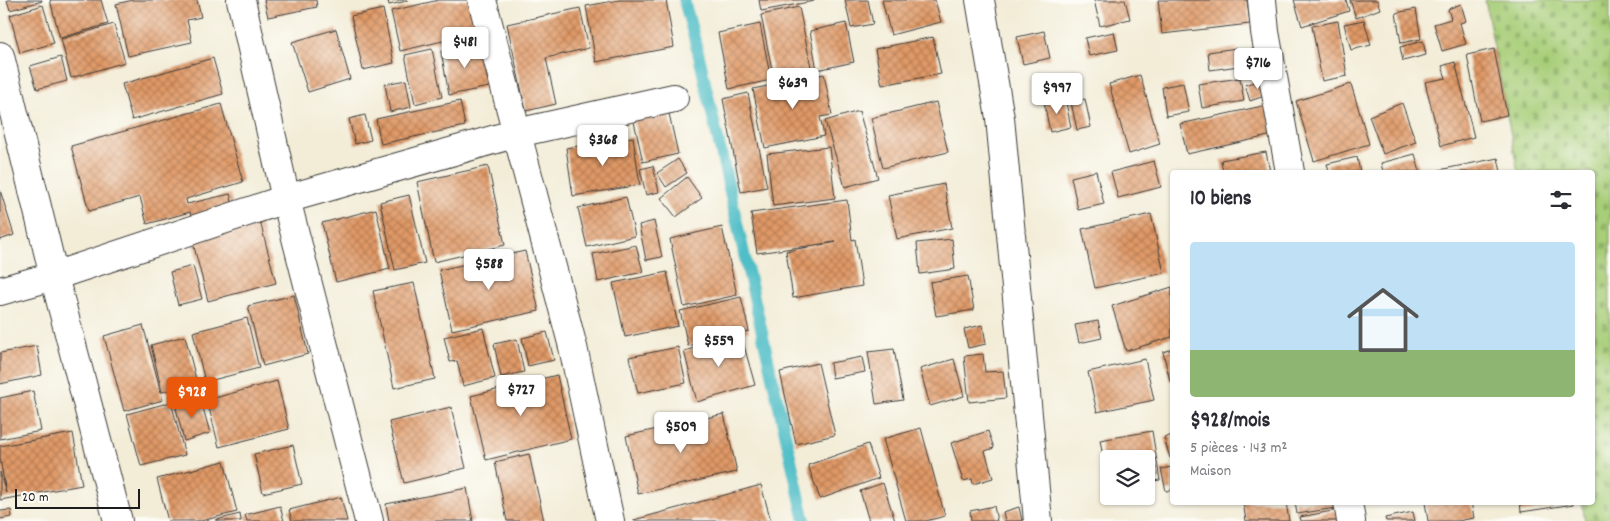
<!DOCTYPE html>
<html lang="fr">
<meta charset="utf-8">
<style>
body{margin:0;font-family:Dekko,sans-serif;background:#f2f2f3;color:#2b2b33;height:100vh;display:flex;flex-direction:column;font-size:19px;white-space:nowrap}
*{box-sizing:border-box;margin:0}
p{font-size:16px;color:#7c7c81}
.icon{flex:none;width:28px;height:28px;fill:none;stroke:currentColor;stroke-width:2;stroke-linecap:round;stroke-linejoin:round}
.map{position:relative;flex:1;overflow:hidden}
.drawer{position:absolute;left:1170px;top:170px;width:425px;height:335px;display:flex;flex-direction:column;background:#fff;border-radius:5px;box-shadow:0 1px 4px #0004}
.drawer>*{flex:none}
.tools{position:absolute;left:1100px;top:450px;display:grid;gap:10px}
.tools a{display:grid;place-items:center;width:55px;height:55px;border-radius:5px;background:#fff;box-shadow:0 1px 4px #0004;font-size:25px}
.scale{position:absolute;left:15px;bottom:12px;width:125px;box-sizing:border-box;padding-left:5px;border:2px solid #1c1c1c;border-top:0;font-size:14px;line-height:18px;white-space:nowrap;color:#1c1c1c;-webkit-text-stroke:4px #fdfcf7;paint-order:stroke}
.price{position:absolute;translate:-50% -42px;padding:0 11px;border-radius:5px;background:#fff;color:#222;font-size:16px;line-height:32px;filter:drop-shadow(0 1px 2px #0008)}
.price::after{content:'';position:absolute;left:50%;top:30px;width:15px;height:11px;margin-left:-8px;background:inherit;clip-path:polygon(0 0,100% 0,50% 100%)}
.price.active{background:#ea580c;color:#fff}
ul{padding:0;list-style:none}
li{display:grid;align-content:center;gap:10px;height:265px;padding:0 20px}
li span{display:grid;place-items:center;height:155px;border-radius:5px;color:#555}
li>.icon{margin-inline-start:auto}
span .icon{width:90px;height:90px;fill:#fffc;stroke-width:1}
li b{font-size:21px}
h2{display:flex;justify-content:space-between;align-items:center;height:60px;padding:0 20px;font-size:21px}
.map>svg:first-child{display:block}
</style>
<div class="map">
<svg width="1610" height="521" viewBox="0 0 1610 521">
<defs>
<pattern id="cemetery-stones" width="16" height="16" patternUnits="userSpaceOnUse" patternTransform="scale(1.25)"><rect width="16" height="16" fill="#a7ce78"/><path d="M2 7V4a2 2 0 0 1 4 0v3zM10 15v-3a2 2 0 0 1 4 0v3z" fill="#8fb067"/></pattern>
<pattern id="building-cross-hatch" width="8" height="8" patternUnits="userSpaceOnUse" patternTransform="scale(1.25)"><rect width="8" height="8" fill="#e09966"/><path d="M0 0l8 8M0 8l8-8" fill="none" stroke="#b57c53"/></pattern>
</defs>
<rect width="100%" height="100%" fill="#fdfcf7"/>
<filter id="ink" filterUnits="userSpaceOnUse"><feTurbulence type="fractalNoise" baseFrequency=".02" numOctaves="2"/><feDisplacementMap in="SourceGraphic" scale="10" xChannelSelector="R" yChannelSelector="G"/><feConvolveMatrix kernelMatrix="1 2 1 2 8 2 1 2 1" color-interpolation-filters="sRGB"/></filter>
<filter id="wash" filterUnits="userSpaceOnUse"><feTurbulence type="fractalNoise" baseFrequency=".0096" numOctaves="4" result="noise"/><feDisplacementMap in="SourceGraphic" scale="20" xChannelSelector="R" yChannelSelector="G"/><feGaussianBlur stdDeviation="1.12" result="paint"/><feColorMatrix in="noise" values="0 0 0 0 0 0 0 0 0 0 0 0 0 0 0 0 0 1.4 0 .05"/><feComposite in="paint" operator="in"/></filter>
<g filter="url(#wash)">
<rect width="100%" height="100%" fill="#f3edd8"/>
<!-- cemetery -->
<path fill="url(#cemetery-stones)" stroke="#62754a" d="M1485 0H1610V521H1585L1582 503 1592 502V172H1518Z"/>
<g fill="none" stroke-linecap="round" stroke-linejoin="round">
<!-- stream -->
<path stroke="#50bec7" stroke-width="12" d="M684 0 699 56 805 521"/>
</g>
<g id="blocks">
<!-- building -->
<g fill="url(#building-cross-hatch)">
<path d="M7 0H42V1L10 10Z"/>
<path d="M50 0H101L108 24 60 38Z"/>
<path d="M133 0H197L201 17 187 20 192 42 128 56 116 4Z"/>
<path d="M264 0H316L317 7 268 17Z"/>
<path d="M388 0H407V1L389 5Z"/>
<path d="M439 0H470L477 33 400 51 391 11Z"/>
<path d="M619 0H666L674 47 596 62 586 6Z"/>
<path d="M759 0H814V1L761 11Z"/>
<path d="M845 0H868L873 24 851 28Z"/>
<path d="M882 0H935L941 22 891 35Z"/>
<path d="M1094 0H1125L1130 19 1100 26Z"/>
<path d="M1158 0H1247L1250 24 1162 34Z"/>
<path d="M1294 0H1346L1349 11 1302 26Z"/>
<path d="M1350 0H1377L1380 9 1356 18Z"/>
<path d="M1461 4 1466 21 1460 23 1466 44 1442 51 1434 24 1451 19 1448 9Z"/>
<path d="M43 5 54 43 20 53 10 15Z"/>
<path d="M799 7 812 72 774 80 761 15Z"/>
<path d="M580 8 589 48 546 58 556 104 526 111 507 24Z"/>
<path d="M383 9 394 63 363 70 351 16Z"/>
<path d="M1416 9 1421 39 1401 43 1396 13Z"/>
<path d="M1364 20 1371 45 1351 50 1344 24Z"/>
<path d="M1338 21 1347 76 1322 81 1312 26Z"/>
<path d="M846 23 854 62 817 70 810 31Z"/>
<path d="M114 24 125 62 71 78 61 39Z"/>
<path d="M760 24 771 80 729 89 718 33Z"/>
<path d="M336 29 350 79 308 92 292 42Z"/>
<path d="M1044 31 1050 58 1023 64 1017 37Z"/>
<path d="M1114 32 1118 50 1089 56 1085 38Z"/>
<path d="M933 37 941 74 882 85 875 49Z"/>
<path d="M1423 41 1426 55 1403 61 1400 47Z"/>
<path d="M480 43 489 87 449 95 441 51Z"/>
<path d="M1259 47 1265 66 1248 70 1243 52Z"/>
<path d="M1237 48 1239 66 1210 70 1208 52Z"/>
<path d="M432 49 442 97 415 104 405 55Z"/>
<path d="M1494 49 1507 115 1480 121 1467 55Z"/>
<path d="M61 57 67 81 37 89 30 66Z"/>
<path d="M213 58 223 94 132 120 122 84Z"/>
<path d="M1455 62 1474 137 1441 146 1425 82 1446 78 1442 66Z"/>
<path d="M824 74 832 115 820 117 824 136 765 148 753 89Z"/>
<path d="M1140 75 1160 144 1129 154 1109 84Z"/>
<path d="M1240 78 1244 101 1202 108 1198 84Z"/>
<path d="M1265 78 1270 94 1250 101 1245 85Z"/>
<path d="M406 80 411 107 390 112 385 84Z"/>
<path d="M1183 83 1189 112 1166 116 1162 87Z"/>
<path d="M1351 84 1369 144 1314 161 1296 101Z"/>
<path d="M748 93 767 187 741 192 723 99Z"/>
<path d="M1065 98 1071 127 1050 132 1044 102Z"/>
<path d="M1085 99 1091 127 1077 130 1071 102Z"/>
<path d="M460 101 465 126 381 144 376 119Z"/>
<path d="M936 102 948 152 883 168 871 118Z"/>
<path d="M1402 103 1416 142 1383 154 1369 116Z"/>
<path d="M221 104 243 182 186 199 187 204 230 194 235 213 192 223 190 212 147 224 140 197 89 211 71 146Z"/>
<path d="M1267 105 1273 135 1187 154 1180 124Z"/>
<path d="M668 109 678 154 643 162 633 117Z"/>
<path d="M859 111 878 178 845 187 825 121Z"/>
<path d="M365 115 371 140 355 144 349 119Z"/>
<path d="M633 137 640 185 573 196 566 148Z"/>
<path d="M829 147 835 198 773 206 767 154Z"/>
<path d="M1266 152 1270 172H1223L1221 160Z"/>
<path d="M1415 154 1420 172H1383L1381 163Z"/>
<path d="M1357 157 1360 172H1329L1327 164Z"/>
<path d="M1498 158 1501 172H1439V170Z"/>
<path d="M678 159 687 173 666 187 657 173Z"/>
<path d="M1154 161 1161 187 1118 198 1111 172Z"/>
<path d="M488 166 505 245 434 262 417 182Z"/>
<path d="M653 166 659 192 646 195 640 169Z"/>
<path d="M1096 171 1104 204 1078 210 1071 177Z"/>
<path d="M687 177 702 198 676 217 661 198Z"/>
<path d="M944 184 952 228 897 239 888 195Z"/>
<path d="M0 190 14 235 0 240Z"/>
<path d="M409 195 425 263 395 270 380 202Z"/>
<path d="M626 197 635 236 587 247 578 208Z"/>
<path d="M847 200 852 240 855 239 862 286 793 298 786 251 836 242 757 253 751 213Z"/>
<path d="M376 209 390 269 336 282 322 223Z"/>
<path d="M1151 214 1164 273 1095 288 1082 229Z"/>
<path d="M260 221 276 283 208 301 192 239Z"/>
<path d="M654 221 662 257 646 260 639 225Z"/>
<path d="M722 227 737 295 684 307 670 239Z"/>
<path d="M952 239 955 269 920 274 917 243Z"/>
<path d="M636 245 643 272 598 282 593 254Z"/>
<path d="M525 251 539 311 452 330 439 270Z"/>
<path d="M193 266 202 299 178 305 170 272Z"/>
<path d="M667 272 678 326 625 337 613 283Z"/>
<path d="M968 276 974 310 936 316 930 282Z"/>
<path d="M414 283 435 379 394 388 373 291Z"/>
<path d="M1172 287V337L1126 351 1112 306Z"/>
<path d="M294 295 308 354 263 366 248 306Z"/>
<path d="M741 297 749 331 688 346 680 311Z"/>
<path d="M247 318 259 368 205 382 193 332Z"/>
<path d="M1098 321 1102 338 1079 343 1075 325Z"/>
<path d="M143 325 163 400 124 411 104 336Z"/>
<path d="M983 325 986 344 968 348 964 329Z"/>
<path d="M483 328 495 378 463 386 457 361 450 362 444 337Z"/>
<path d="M547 332 554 360 528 366 522 338Z"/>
<path d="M741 335 755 385 697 402 684 351Z"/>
<path d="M185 336 197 383 162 392 151 345Z"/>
<path d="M517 339 524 372 501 377 494 344Z"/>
<path d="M37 346 42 375 0 384V353Z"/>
<path d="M678 347 686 383 638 393 629 357Z"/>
<path d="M894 349 903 400 876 404 868 352Z"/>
<path d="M1172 349V380L1170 381 1163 352Z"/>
<path d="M983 354 985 372 1003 371 1006 398 969 402 964 356Z"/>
<path d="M862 357 865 372 832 378 830 363Z"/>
<path d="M954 359 964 396 930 406 920 369Z"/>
<path d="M1145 359 1154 400 1097 412 1088 372Z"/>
<path d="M818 363 835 435 796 444 780 372Z"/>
<path d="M557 375 571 439 486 460 471 396Z"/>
<path d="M277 381 289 429 219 447 207 400Z"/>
<path d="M33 391 41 431 0 439V398Z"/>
<path d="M200 397 210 433 184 441 175 404Z"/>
<path d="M171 402 185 455 141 466 127 414Z"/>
<path d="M451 407 466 468 404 483 389 422Z"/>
<path d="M724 414 737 472 638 494 626 436Z"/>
<path d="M921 428 945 516 926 521H906L883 439Z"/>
<path d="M988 431 994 448 985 451 993 478 973 484 972 479 963 481 951 443Z"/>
<path d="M1152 431 1160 480 1146 482V459H1109L1108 485 1100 440Z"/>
<path d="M73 433 82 485 0 500V472L6 493 0 459V446Z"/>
<path d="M1172 435V457L1170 458 1164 438Z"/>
<path d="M868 444 879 478 820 499 808 465Z"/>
<path d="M293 445 302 484 263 493 254 454Z"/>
<path d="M529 454 544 521H507L495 462Z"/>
<path d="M224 461 237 512 201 521H168L157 479Z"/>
<path d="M1172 467V490L1166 491 1161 469Z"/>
<path d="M883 483 895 521H869L860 491Z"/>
<path d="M761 485 771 521H634V520Z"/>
<path d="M467 488 473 521H389L386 504Z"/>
<path d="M341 497 347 521H292L289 510Z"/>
<path d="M1243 502H1286L1289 521H1246Z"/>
<path d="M1295 502H1341L1342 507 1297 514Z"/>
<path d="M1425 502H1471L1474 518 1458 521H1428Z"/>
<path d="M1520 502H1574V504L1521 512Z"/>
<path d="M280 506 284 521H247L245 515Z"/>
<path d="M994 506 997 521H971L970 511Z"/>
<path d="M1019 507 1022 521H1005L1003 512Z"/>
<path d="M1343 509 1345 521H1301L1300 517Z"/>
<path d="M11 510 12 517 0 519V511Z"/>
<path d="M1413 512 1415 521H1386L1385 518Z"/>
<path d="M240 514 241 521H216V520Z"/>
</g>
</g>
</g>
<g filter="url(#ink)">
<use href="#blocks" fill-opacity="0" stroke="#3c3b38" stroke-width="1"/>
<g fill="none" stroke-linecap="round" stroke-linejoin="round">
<!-- minor casing -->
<g stroke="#3c3b38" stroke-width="30">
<g id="minor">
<path d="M482 0 573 347 610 521"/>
<path d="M980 0 1000 118 1038 521"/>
<path d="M1262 0 1265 32 1290 172"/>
<path d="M0 56 54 276 118 521"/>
<path d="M0 291 54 276 286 199 517 133 674 98"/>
<path d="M1348 502 1351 521"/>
</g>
</g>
<!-- tertiary casing -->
<g stroke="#3c3b38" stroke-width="30">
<path id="tertiary" d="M241 0 286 199 369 521"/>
</g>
<!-- minor -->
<use href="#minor" stroke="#fff" stroke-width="28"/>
<!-- tertiary -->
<use href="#tertiary" stroke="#fff" stroke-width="28"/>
</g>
</g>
</svg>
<div class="tools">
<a><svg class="icon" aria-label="layers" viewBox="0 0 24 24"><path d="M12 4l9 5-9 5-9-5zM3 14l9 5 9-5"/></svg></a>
</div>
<div class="scale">20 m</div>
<b class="price" style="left:465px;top:69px">$481</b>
<b class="price" style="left:1258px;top:90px">$716</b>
<b class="price" style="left:793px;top:110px">$639</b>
<b class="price" style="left:1057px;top:115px">$997</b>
<b class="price" style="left:603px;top:167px">$368</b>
<b class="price" style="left:489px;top:291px">$588</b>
<b class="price" style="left:719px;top:368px">$559</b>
<b class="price" style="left:521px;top:417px">$727</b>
<b class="price active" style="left:192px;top:419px">$928</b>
<b class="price" style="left:681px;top:454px">$509</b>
<section class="drawer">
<h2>10 biens<svg class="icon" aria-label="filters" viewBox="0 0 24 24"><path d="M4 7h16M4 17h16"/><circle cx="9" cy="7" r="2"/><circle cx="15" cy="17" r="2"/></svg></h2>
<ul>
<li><span style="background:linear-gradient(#bfe0f5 70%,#8fb573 0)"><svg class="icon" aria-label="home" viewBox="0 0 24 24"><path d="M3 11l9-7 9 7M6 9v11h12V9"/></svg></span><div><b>$928/mois</b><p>5 pièces · 143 m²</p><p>Maison</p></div></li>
</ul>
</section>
</div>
